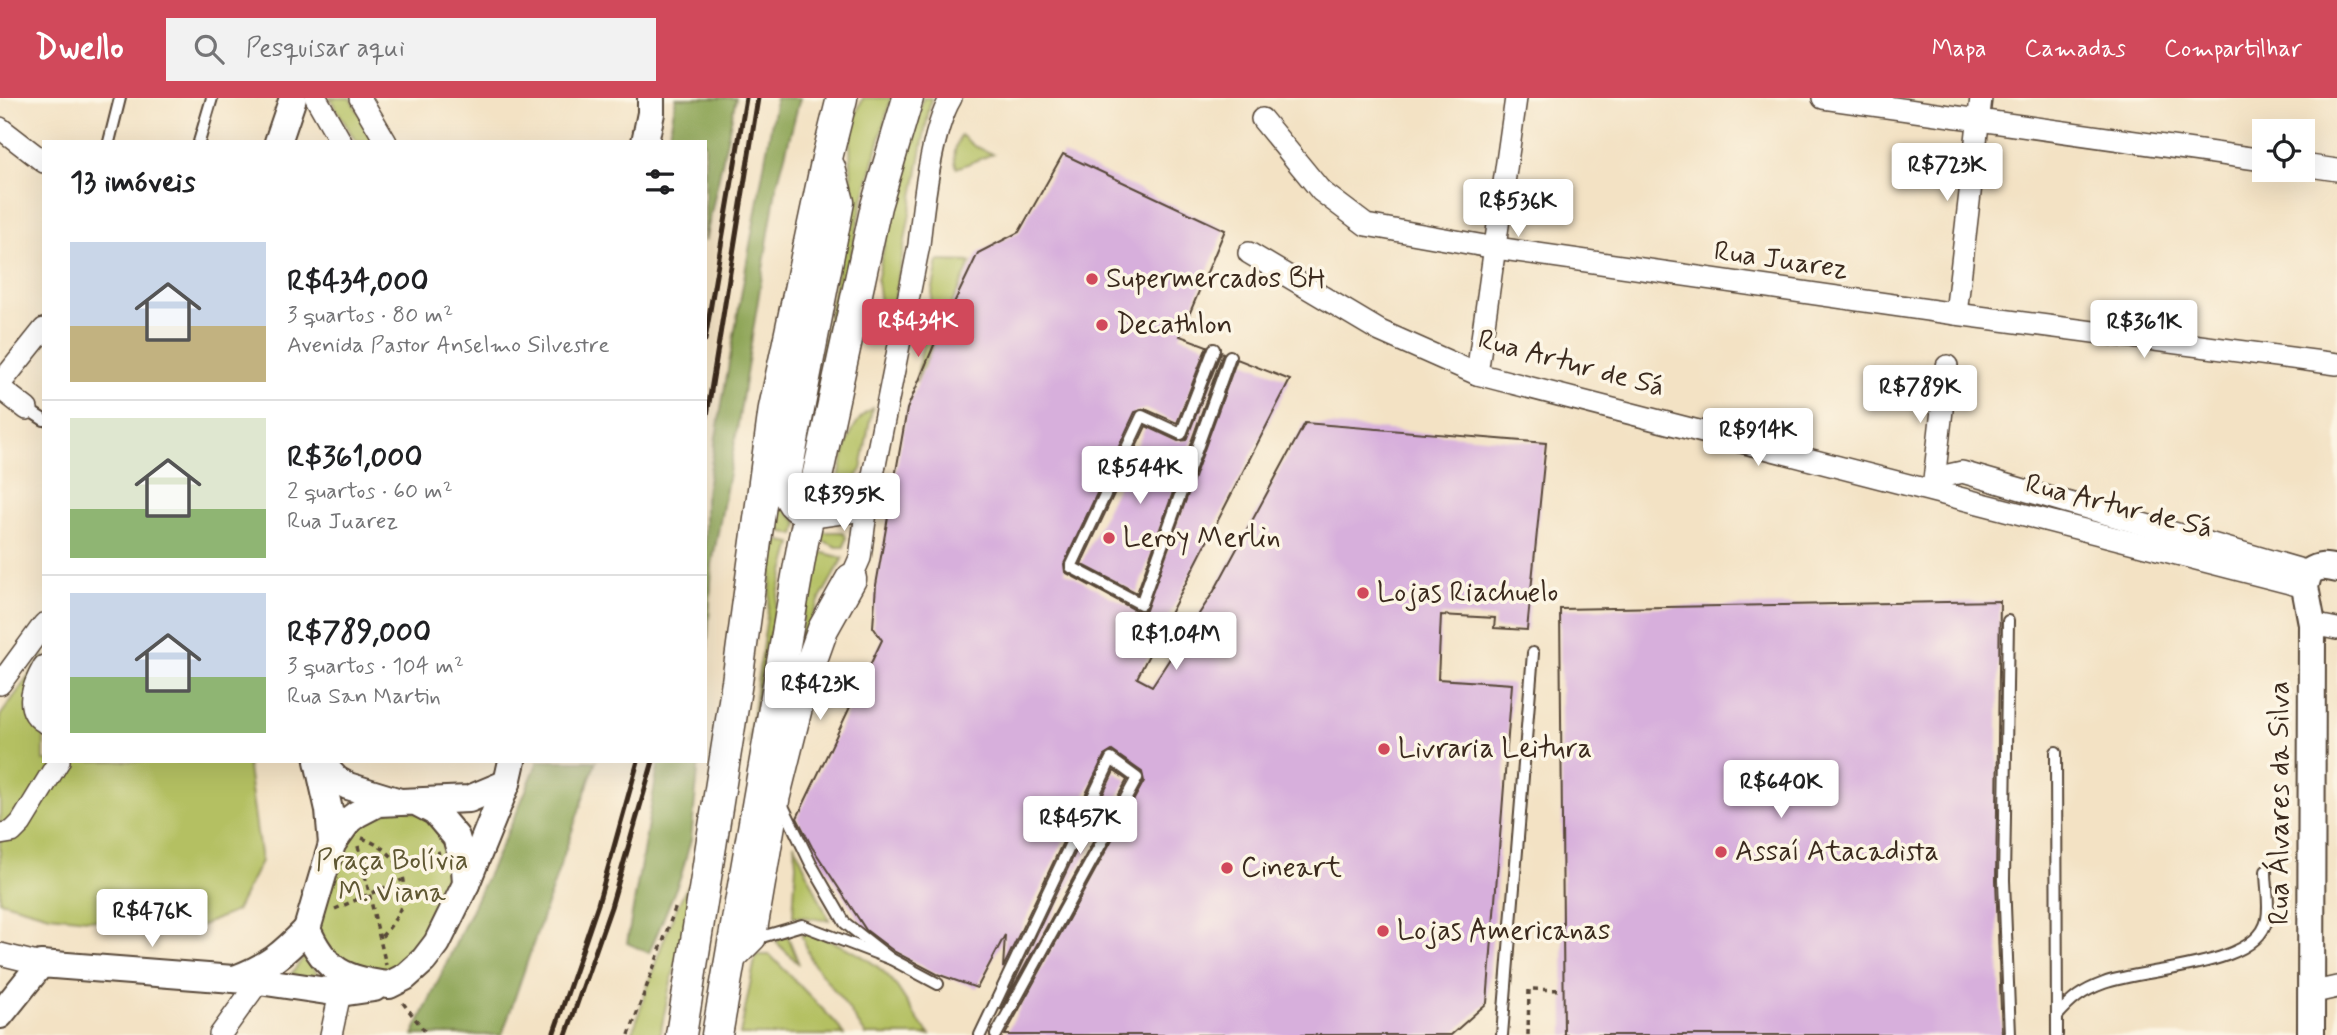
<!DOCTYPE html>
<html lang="pt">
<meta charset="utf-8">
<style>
body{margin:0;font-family:Mynerve,sans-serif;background:#f2f2f2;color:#202124;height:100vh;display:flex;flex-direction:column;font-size:26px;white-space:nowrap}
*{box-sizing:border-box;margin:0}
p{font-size:23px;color:#757577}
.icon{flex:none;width:38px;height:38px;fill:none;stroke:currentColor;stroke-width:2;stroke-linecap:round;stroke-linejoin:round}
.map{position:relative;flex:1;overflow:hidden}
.details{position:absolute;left:42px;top:42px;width:665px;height:623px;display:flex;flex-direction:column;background:#fff;border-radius:0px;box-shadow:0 7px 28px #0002}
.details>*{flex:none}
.controls{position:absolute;left:2252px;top:21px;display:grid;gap:14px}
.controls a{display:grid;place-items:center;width:63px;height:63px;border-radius:0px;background:#fff;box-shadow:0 7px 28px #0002;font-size:35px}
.price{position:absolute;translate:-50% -60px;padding:0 16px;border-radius:7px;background:#fff;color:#222;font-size:23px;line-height:46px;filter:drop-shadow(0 2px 4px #0008)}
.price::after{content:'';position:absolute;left:50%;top:42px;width:21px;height:16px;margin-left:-10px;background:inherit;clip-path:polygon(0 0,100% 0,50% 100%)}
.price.on{background:#d1495b;color:#fff}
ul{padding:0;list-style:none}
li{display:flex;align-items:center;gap:21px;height:175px;padding:0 28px}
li+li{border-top:2px solid #e0e0e0}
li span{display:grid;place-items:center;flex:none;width:196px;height:140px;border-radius:0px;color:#555}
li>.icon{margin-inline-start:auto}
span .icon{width:84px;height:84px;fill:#fffc;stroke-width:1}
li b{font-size:30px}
h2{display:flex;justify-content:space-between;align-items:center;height:84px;padding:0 28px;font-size:30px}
header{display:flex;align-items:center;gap:42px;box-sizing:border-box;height:98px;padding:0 35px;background:#d1495b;color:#fff}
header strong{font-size:33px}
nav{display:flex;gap:38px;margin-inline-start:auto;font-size:24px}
.search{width:490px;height:63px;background:#f2f2f2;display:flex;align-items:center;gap:18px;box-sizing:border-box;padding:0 24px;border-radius:0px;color:#757577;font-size:26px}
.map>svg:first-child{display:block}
</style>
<header>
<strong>Dwello</strong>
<div class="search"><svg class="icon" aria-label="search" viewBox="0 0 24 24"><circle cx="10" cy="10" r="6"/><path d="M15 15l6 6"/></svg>Pesquisar aqui</div>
<nav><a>Mapa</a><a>Camadas</a><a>Compartilhar</a></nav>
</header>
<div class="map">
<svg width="2337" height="937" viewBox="0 0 2337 937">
<rect width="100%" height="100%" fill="#fcf5e5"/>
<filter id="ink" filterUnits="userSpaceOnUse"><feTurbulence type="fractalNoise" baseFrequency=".0143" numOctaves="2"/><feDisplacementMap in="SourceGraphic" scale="14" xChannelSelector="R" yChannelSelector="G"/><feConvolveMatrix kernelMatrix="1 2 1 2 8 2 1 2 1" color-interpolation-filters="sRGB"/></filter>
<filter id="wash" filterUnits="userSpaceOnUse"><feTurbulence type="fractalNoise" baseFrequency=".00686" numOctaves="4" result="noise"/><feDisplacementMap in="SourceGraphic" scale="28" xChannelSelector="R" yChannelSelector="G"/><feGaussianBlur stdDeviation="1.57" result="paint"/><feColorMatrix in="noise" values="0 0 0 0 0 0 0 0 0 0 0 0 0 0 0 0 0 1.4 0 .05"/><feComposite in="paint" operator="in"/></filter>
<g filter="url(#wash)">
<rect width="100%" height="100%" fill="#f3e2c4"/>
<!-- green -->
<g fill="#b4c062" stroke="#787540" stroke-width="2">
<path d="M330 0H350L376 44H356Z"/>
<path d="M863 0H891L863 102 800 392 815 290 852 98 850 45 855 18Z"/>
<path d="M923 0H931L890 225 881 214 877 183 892 108Z"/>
<path d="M961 37 974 48 993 56 957 70C952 57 955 49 961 37Z"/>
<path d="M938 163 971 164 916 284Z"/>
<path d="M872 310 861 372 848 394 843 395 837 390C843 363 846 326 872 310Z"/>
<path d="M779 405 798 424 795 437 777 432Z"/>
<path d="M822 434H842L846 439 844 449H837L821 442Z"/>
<path d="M775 442 792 445 779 492 748 647 769 505Z"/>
<path d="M820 454 843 460 820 501 810 524 790 596 810 478Z"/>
<path d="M44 557V663H247L261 763 236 813 191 832 49 817 0 803V618Z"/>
<path d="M397 708 429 719 451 754 453 779 447 801 429 836 409 859 390 871 374 875 346 870 316 836 322 801 353 731Z"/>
<path d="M794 746 829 822 793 818 796 766Z"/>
<path d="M693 783V798L669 892 660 937H632C641 910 675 796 693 783Z"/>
<path d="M808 835C834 843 864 856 885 875 902 890 912 919 930 937H866L843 903 812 864 801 836Z"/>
<path d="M787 836 799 866 776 844Z"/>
<path d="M306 856 315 873 325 883 290 878Z"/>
<path d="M756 857H770L836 925 844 937H740Z"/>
</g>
<!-- forest -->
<g fill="#8fa658" stroke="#65683b" stroke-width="2">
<path d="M676 0H736L705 143V44H668Z"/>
<path d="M776 0H800L776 91 736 338 712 466 705 598V401Z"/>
<path d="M538 663H596L502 937H413L517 714Z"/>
<path d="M659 663H699L691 741 681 778 649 855 627 845Z"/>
</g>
<g id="blocks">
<!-- building -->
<g fill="#d7afdc">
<path d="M1063 56 1225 132 1180 238 1207 248 1177 325 1145 311 1135 314 1064 466 1065 474 1137 513 1146 512 1237 261 1290 282 1137 580 1152 588 1214 493 1305 325 1546 345 1527 532 1494 530 1495 520 1441 517 1438 581 1512 586 1487 905 1451 937H1005L1144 683 1142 674 1112 653 1104 658 1003 870 1005 837 977 890 937 876 895 854 866 832 812 749 797 720 882 542 873 529 876 487 907 311 937 240 978 155 1019 134Z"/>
<path d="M1221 254 1223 255 1137 495 1081 466 1146 328 1178 343 1186 342Z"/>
<path d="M2000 503 1996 782 2002 937H1564L1560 511Z"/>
<path d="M1114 673 1127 682 1001 912V911Z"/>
</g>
</g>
</g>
<g filter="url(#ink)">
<use href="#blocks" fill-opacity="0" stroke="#574637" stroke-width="2"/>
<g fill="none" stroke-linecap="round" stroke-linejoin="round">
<!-- service casing -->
<g stroke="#574637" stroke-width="14">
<g id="service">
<path d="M109 44 120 0"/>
<path d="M199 44 212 0"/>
<path d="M1214 251 1181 336 1142 318 1071 469 1141 506 1230 258"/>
<path d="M27 311 44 322"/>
<path d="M2008 523 2004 782 2010 937"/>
<path d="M2056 654 2057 937"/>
<path d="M782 706 811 766 845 825 891 861"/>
<path d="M755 841 802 827 891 861 938 886"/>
<path d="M2057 918C2072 901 2082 893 2104 885 2143 870 2258 870 2267 821 2270 807 2266 788 2266 773"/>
<path d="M980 937 1111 661 1137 680 996 937"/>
<path d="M1502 937 1533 555"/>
</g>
</g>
<!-- minor casing -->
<g stroke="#574637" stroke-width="24">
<g id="minor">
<path d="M316 0 341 44"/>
<path d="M360 0 386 44"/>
<path d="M1823 0 2264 62"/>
<path d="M1262 21 1321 93 1366 127 1496 150 1956 216 2337 266"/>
<path d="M0 30 44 64"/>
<path d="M2303 67 2337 72"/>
<path d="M1249 155 1380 233 1477 276 2305 489"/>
<path d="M1956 216 1981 0"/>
<path d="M1477 276 1516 0"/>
<path d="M0 286 44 231"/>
<path d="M0 290 27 311"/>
<path d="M1935 387 1944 378 1962 374 2309 474"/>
<path d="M1933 391 1947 268"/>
<path d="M845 494 860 460 867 407 919 147C923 107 931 33 951 0"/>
<path d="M2312 526 2337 531"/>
<path d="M44 568C34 586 22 610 44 624"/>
<path d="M0 586 44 526"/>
<path d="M0 736 12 734 21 725 59 663"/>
<path d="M0 856 41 866"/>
<path d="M731 865 755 841 779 700 801 612"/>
<path d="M2310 895 2337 889"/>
<path d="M220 937 259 883"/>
<path d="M331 937 340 895"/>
</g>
</g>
<!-- tertiary casing -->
<g stroke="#574637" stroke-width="30">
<g id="tertiary">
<path d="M278 44 293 0"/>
<path d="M645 44 651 15V0"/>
<path d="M318 663 329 712 332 746"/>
<path d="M319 663 337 682 348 688 397 703"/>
<path d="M416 704 435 714 456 739 465 770 466 786 437 845 424 862 405 879 389 887C345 882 325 873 307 831L332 746 349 722 357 716 378 705 469 701 507 685"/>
<path d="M466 786 507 685 512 663"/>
<path d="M235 881C269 868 282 857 307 831"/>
<path d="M0 917 41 866 259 883 340 895 374 890"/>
<path d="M2311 937 2312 526 2305 489 2309 474C2320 467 2325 468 2337 471"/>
</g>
</g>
<!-- secondary casing -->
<g stroke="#574637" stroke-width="33">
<g id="secondary">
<path d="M830 70 839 104 786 379 788 397 793 405 797 409 811 415 867 407"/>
<path d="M779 636 798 601 823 531 851 481"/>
<path d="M681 937 737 584 774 310 827 60 842 0"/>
<path d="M717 937 803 444 876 108 908 0"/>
</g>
</g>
<!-- path -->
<g stroke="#574637" stroke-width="3.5" stroke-dasharray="5 5" stroke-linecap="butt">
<path d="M362 740C414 759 416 804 380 840"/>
<path d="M358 748 386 867"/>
<path d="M399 769 440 754"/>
<path d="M335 811 402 782"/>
<path d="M403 905 427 936"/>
<path d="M629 937 676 808"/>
<path d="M1528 937 1529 891 1564 892"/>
</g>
<!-- service -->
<use href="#service" stroke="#fff" stroke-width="10"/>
<!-- minor -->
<use href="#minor" stroke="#fff" stroke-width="21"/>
<!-- tertiary -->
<use href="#tertiary" stroke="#fff" stroke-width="26"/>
<!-- secondary -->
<use href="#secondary" stroke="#fff" stroke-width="30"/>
<!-- rail -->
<g stroke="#3b2a1e" stroke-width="5">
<path d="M705 242 746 0"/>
<path d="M705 330 758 0"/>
<path d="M553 937 598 806 638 663"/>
<path d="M566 937 611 809 653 663"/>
</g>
</g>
</g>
<!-- markers -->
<g fill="#d1495b" stroke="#fcf5e5" stroke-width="2.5">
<circle cx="1092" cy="181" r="7"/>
<circle cx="1102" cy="227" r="7"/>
<circle cx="1109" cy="440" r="7"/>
<circle cx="1363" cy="495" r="7"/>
<circle cx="1384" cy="651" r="7"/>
<circle cx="1721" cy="754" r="7"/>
<circle cx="1227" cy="770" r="7"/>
<circle cx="1383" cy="833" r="7"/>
</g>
<g text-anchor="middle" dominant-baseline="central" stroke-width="7" stroke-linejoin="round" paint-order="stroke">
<!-- street labels -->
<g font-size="28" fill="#3b2a1e" stroke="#fcf5e5">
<text transform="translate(1781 163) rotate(8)">Rua Juarez</text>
<text transform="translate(1571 266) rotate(15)">Rua Artur de Sá</text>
<text transform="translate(2119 409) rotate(14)">Rua Artur de Sá</text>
<text transform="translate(2280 705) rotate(-90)">Rua Álvares da Silva</text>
</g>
<!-- poi labels -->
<g font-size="28" fill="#3b2a1e" stroke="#fcf5e5" text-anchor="start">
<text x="1106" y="181">Supermercados BH</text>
<text x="1116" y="227">Decathlon</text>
<text x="1123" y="440">Leroy Merlin</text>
<text x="1377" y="495">Lojas Riachuelo</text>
<text x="1398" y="651">Livraria Leitura</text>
<text x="1735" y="754">Assaí Atacadista</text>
<text x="1241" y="770">Cineart</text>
<text x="1397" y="833">Lojas Americanas</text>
</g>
<!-- park labels -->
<g font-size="28" fill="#5f5732" stroke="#fcf5e5">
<text x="392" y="763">Praça Bolívia<tspan x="392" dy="32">M. Viana</tspan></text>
</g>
</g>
</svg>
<div class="controls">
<a><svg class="icon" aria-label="locate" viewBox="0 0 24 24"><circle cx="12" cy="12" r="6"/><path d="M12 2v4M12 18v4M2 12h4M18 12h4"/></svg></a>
</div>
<b class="price" style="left:1947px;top:105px">R$723K</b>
<b class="price" style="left:1518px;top:141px">R$536K</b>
<b class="price on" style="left:918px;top:261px">R$434K</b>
<b class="price" style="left:2144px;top:262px">R$361K</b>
<b class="price" style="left:1920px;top:327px">R$789K</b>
<b class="price" style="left:1758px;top:370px">R$914K</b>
<b class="price" style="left:1140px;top:408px">R$544K</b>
<b class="price" style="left:844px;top:435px">R$395K</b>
<b class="price" style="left:1176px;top:574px">R$1.04M</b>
<b class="price" style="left:820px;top:624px">R$423K</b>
<b class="price" style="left:1781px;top:722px">R$640K</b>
<b class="price" style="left:1080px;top:758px">R$457K</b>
<b class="price" style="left:152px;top:851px">R$476K</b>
<section class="details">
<h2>13 imóveis<svg class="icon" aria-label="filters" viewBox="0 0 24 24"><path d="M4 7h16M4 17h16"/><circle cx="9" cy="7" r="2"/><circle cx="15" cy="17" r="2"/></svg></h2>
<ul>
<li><span style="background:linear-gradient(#c9d6e8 60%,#c2b280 0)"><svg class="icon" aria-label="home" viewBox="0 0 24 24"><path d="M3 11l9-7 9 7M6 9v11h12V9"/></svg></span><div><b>R$434,000</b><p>3 quartos · 80 m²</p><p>Avenida Pastor Anselmo Silvestre</p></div></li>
<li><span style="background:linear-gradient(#dfe7d0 65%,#8fb573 0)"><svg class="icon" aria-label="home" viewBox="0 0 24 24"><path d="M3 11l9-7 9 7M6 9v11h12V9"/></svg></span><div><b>R$361,000</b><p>2 quartos · 60 m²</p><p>Rua Juarez</p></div></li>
<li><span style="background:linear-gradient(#c9d6e8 60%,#8fb573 0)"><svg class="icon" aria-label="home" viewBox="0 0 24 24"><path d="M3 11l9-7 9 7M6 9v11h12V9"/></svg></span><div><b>R$789,000</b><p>3 quartos · 104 m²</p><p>Rua San Martin</p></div></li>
</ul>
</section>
</div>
